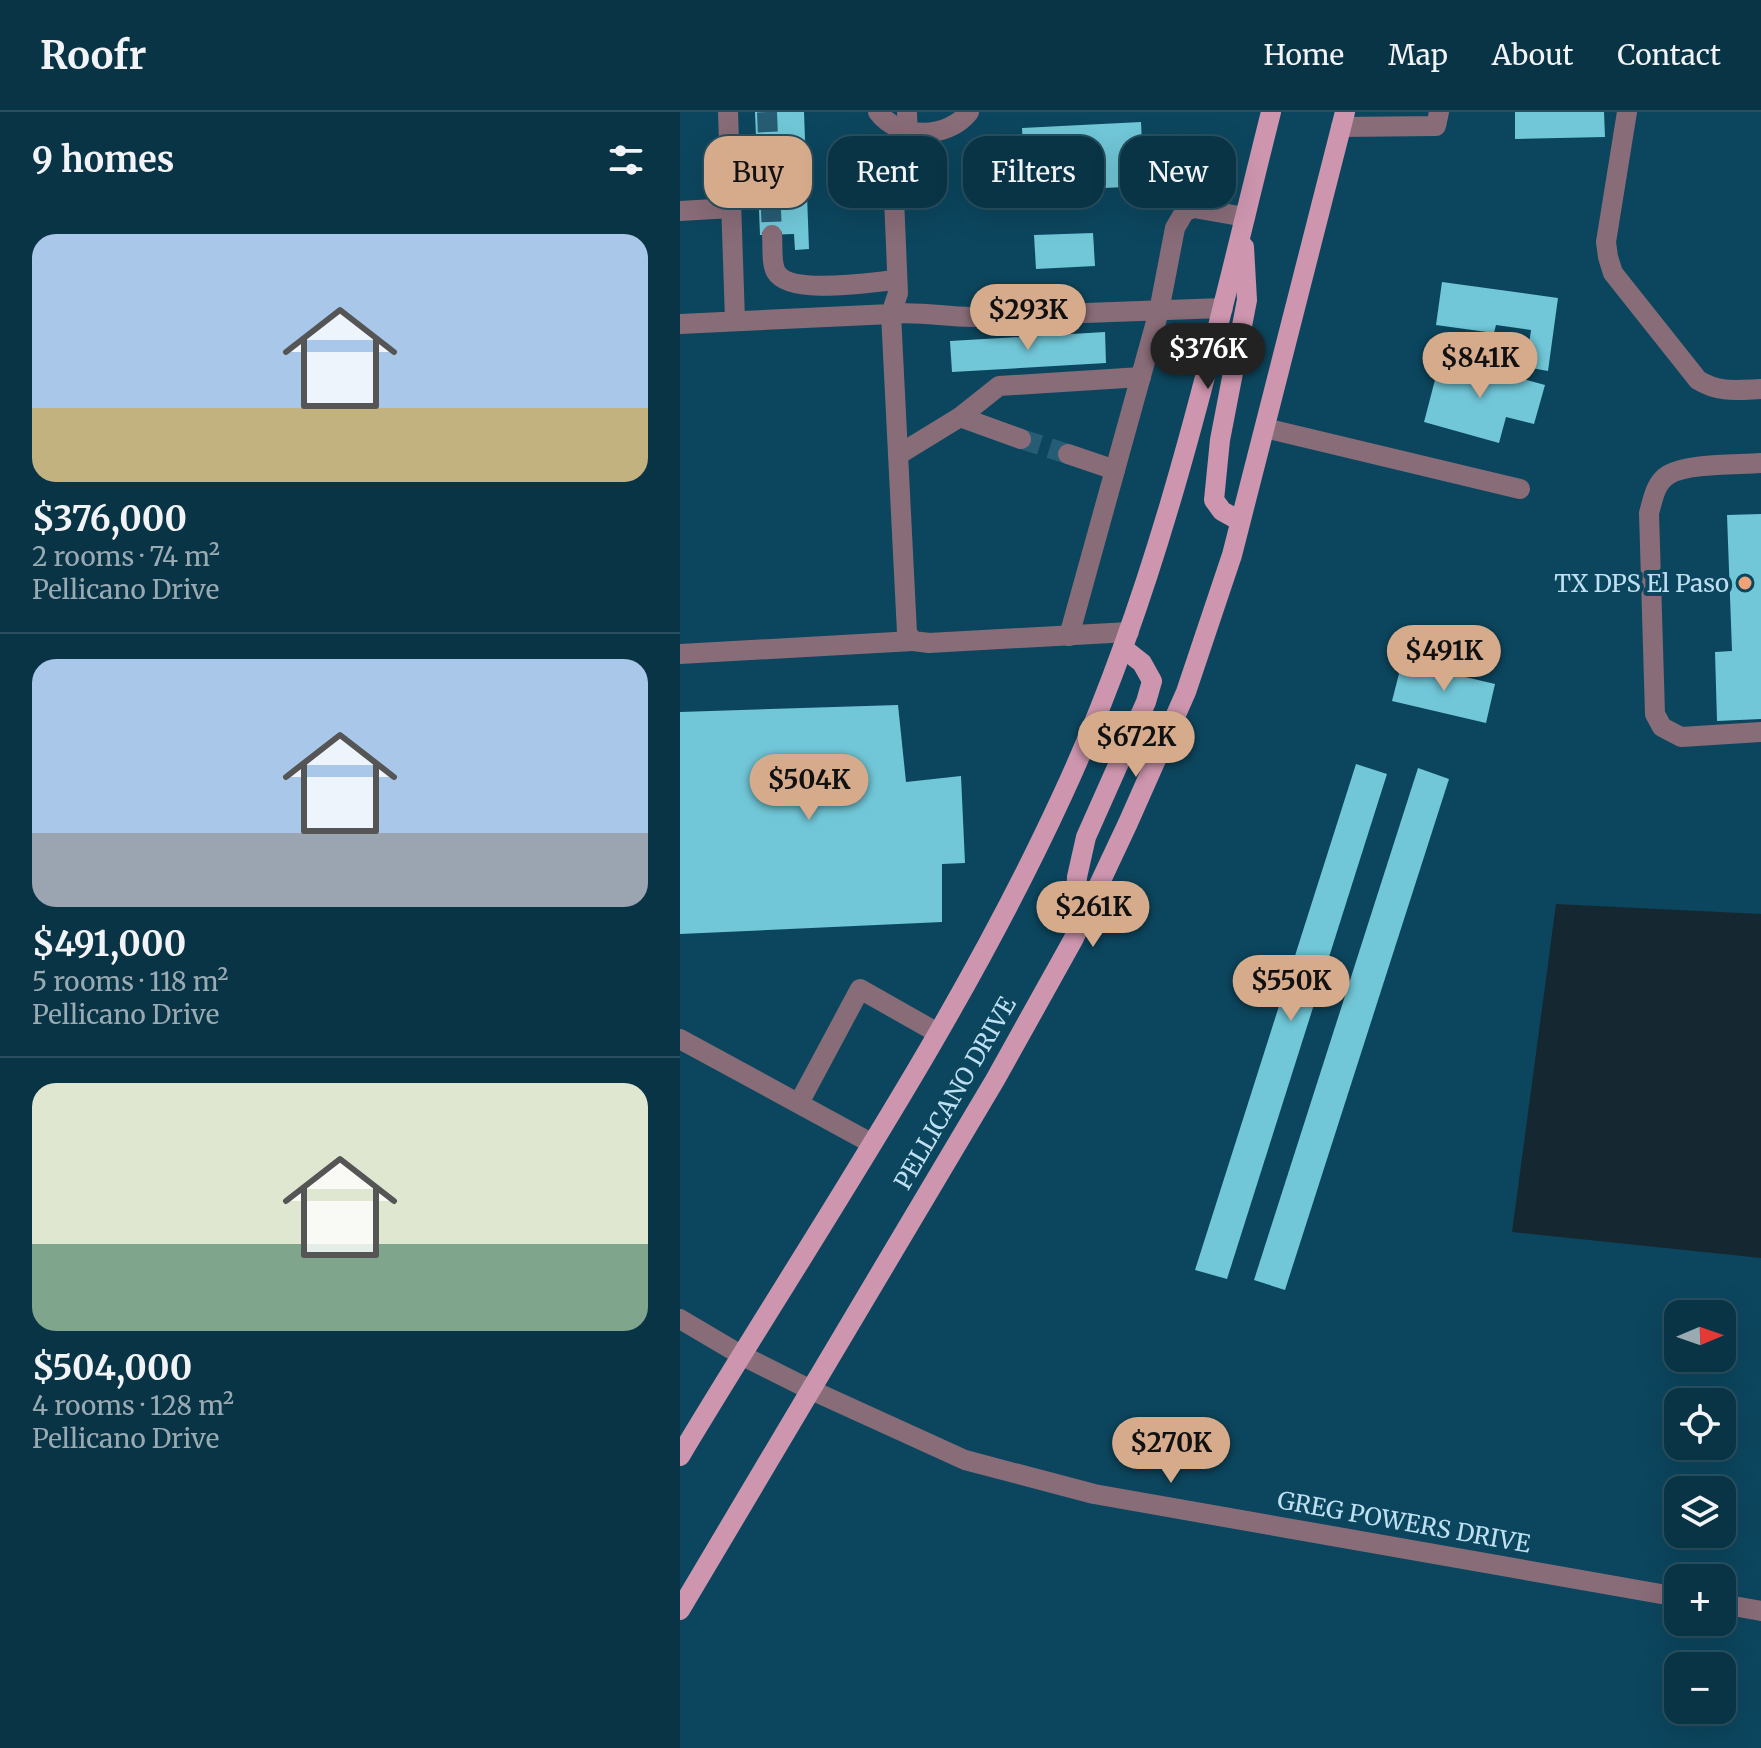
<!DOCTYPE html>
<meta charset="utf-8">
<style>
body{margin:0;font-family:Merriweather,serif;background:#123c4d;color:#f1f3f6;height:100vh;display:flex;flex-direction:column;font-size:30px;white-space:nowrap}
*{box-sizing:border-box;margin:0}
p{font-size:26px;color:#99aab3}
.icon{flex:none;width:44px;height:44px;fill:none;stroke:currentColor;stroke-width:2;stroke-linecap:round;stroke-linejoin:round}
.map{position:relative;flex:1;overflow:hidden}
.details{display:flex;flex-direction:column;background:#093446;width:680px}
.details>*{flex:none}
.hud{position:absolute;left:24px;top:24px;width:760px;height:72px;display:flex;gap:16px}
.needle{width:52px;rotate:88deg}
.controls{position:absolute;left:984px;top:1188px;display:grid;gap:16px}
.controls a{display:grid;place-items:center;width:72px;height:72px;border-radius:16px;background:#093446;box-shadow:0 8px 32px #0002,0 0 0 2px #294f5f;font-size:40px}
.price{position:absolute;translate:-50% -68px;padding:0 18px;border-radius:28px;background:#d6ab8b;color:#111;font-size:26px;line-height:52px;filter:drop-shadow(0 2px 4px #0008)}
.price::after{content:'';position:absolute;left:50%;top:48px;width:24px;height:18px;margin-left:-12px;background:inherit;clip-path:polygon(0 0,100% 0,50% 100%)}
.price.active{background:#222;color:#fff}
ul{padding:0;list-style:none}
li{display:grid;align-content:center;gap:16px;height:424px;padding:0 32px}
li+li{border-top:2px solid #294f5f}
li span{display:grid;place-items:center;height:248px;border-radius:24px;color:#555}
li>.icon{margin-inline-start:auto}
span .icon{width:144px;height:144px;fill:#fffc;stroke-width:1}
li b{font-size:34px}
h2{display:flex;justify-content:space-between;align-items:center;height:96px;padding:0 32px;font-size:34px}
.pill{padding:0 28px;border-radius:24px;background:#093446;box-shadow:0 8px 32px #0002,0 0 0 2px #294f5f;font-size:28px;line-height:72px}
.pill.active{background:#d6ab8b;color:#111}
header{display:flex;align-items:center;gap:48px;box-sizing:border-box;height:112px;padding:0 40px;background:#093446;border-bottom:2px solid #294f5f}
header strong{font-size:38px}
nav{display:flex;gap:44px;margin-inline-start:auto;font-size:28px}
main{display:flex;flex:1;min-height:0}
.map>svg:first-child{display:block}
</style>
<header>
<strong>Roofr</strong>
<nav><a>Home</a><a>Map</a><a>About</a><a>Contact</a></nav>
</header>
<main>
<section class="details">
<h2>9 homes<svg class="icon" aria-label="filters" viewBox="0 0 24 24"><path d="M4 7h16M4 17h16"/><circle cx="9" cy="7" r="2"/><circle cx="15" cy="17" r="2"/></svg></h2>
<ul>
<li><span style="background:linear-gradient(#a9c7e8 70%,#c2b280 0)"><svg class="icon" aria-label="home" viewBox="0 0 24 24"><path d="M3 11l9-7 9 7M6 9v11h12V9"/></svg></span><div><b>$376,000</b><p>2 rooms · 74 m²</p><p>Pellicano Drive</p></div></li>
<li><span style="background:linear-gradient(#a9c7e8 70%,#9aa5b1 0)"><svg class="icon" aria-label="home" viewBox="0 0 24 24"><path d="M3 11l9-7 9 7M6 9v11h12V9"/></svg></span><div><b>$491,000</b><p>5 rooms · 118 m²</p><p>Pellicano Drive</p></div></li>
<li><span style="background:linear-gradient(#dfe7d0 65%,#7fa58c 0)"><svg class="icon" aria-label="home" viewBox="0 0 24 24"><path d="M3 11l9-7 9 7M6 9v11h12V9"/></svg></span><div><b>$504,000</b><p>4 rooms · 128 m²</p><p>Pellicano Drive</p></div></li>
</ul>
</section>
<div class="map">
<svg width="1081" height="1636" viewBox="0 0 1081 1636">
<rect width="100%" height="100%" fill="#0c465e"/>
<!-- water -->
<path fill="#152832" d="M876 792 1081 802V1146L832 1120Z"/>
<!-- building -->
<g fill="#71c7d8">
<path d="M75 0H124L129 137 115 138 114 122 80 123Z"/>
<path d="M835 0H924L925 25 835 27Z"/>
<path d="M461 10 464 74 345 80 342 16Z"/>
<path d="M413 121 415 154 356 157 354 123Z"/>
<path d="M762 170 878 186 868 259 846 255 851 218 816 213 814 221 756 213Z"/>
<path d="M425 220 426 251 272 260 270 229Z"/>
<path d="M761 245 865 273 854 312 826 305 819 331 744 310Z"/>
<path d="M1081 402V607L1037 609 1035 540 1052 539 1047 403Z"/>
<path d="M722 550 815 572 806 611 712 589Z"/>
<path d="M218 593 226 670 281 664 285 751 262 752V810L0 822V600Z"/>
<path d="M676 652 707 662 547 1167 515 1158Z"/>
<path d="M738 656 769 667 605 1178 574 1168Z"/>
</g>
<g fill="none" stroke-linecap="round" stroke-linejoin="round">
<!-- minor-tunnel -->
<g stroke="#275d74" stroke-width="20" stroke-dasharray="20 10" stroke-linecap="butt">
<path d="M87 0 92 123"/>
<path d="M341 327 388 342"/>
</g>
<!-- minor -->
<g stroke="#886c78" stroke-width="20">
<path d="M48 0 55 208"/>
<path d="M198 0C219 28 268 27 289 0"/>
<path d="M947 0 926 130 928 145 933 161 1018 268C1039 281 1057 278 1081 277"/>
<path d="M661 15 756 14 759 0"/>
<path d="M0 99 51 96"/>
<path d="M92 123C93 134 91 151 96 160 110 184 191 170 216 168"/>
<path d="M0 212 211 202 218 181 214 86 228 28 227 0"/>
<path d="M280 305 341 327"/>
<path d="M585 316 840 377"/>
<path d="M388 342 435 358"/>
<path d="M218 343 280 305 319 274 461 265"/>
<path d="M1081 351C1058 353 1007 351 988 363 975 371 973 388 969 401L975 602 982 615 1001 625 1081 620"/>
<path d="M449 520 249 531 233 529 227 521 211 202C239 199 264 205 292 205L543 196"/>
<path d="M389 524 479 199 495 116 505 99 514 96 565 105"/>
<path d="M0 542 233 529"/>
<path d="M0 927 191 1031"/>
<path d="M119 991 180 877 256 920"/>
<path d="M0 1207 61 1243 129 1277 285 1348 414 1382 998 1485"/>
<path d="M1042 1492 1081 1499"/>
</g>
<!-- major -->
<g stroke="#cd95ae" stroke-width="20">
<path d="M560 409 542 399 534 388 540 328 567 188 564 135"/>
<path d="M394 816 397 765 406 725 466 590 472 569 462 551 443 536"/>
<path d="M0 1344C131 1126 277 913 383 682 484 464 533 231 591 0"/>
<path d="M0 1498 315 968 393 828 448 711 506 580 552 443 665 0"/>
</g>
</g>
<!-- markers -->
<circle fill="#efa376" stroke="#0c465e" stroke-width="3" cx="1065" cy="471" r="8"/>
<g text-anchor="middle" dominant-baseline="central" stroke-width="8" stroke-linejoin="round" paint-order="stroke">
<!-- poi labels -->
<g font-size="24" fill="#bee0f2" stroke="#0c465e" text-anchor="end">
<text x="1049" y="471">TX DPS El Paso</text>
</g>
<!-- street labels -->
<g font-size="24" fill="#bee0f2" stroke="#0c465e">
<text transform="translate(275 981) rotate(-60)">PELLICANO DRIVE</text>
<text transform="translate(724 1410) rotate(10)">GREG POWERS DRIVE</text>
</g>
</g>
</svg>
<div class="controls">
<a><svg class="needle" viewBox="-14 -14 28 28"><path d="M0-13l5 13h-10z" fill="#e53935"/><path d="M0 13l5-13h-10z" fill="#99aab3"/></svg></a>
<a><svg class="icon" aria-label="locate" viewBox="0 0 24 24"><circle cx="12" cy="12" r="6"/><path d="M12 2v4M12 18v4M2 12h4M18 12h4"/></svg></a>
<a><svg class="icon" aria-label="layers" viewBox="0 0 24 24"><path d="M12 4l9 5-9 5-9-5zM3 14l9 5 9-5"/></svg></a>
<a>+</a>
<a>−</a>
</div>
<b class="price" style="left:348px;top:240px">$293K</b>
<b class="price active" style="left:528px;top:279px">$376K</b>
<b class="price" style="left:800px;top:288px">$841K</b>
<b class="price" style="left:764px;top:581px">$491K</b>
<b class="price" style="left:456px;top:667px">$672K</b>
<b class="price" style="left:129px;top:710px">$504K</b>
<b class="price" style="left:413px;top:837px">$261K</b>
<b class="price" style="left:611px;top:911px">$550K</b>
<b class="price" style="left:491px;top:1373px">$270K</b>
<div class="hud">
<a class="pill active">Buy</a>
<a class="pill">Rent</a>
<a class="pill">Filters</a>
<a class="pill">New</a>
</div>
</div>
</main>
